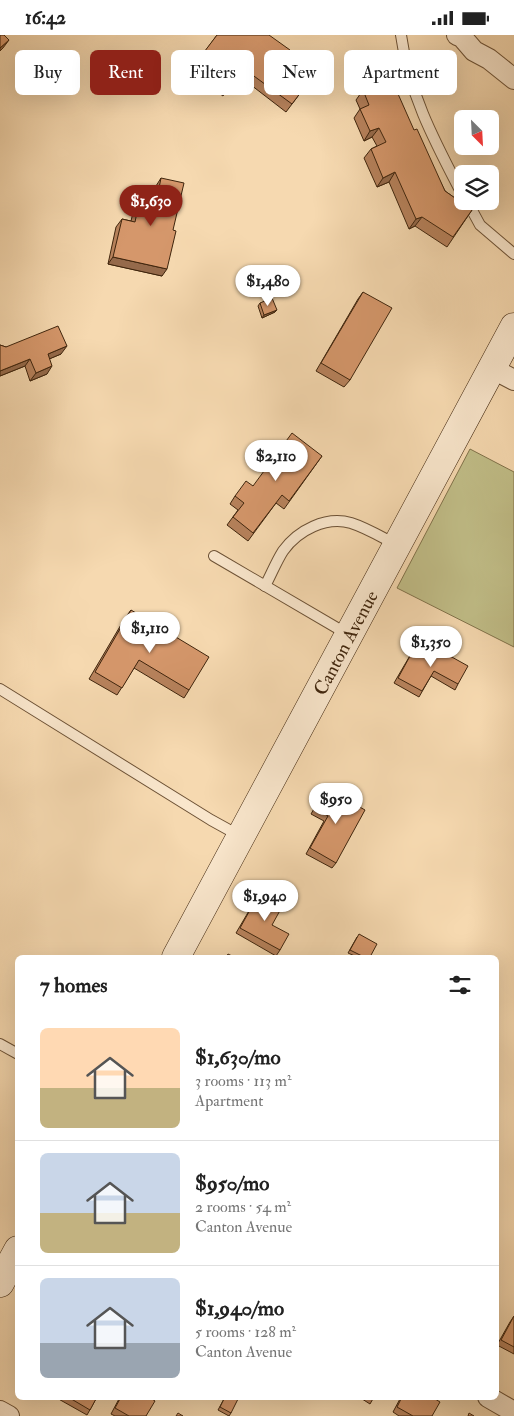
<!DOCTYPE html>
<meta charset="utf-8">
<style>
body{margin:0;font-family:"IM FELL Double Pica",serif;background:#f6f6f6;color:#222;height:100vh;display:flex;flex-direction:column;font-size:19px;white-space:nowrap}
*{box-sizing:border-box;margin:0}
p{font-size:16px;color:#767676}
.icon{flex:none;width:28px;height:28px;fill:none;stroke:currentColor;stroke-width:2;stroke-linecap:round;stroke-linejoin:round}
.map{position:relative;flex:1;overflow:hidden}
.details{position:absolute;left:15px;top:920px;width:484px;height:445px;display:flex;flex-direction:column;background:#fff;border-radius:8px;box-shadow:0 5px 20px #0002}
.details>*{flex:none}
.guide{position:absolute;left:15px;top:15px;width:485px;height:45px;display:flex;gap:10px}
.needle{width:32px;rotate:156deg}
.buttons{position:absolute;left:454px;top:75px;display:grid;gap:10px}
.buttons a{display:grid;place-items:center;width:45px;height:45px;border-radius:8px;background:#fff;box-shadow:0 5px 20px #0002;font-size:25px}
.price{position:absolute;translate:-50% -42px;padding:0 11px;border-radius:18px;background:#fff;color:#222;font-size:16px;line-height:32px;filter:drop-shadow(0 1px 2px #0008)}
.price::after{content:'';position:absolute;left:50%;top:30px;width:15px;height:11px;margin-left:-8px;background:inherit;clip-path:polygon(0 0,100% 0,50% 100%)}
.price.on{background:#8f2418;color:#fff}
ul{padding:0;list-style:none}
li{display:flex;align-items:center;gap:15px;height:125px;padding:0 25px}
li+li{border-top:1px solid #e0e0e0}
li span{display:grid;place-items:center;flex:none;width:140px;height:100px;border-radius:8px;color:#555}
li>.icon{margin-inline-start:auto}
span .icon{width:60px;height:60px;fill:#fffc;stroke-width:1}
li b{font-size:21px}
h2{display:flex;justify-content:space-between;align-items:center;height:60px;padding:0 25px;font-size:21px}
.pill{padding:0 18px;border-radius:8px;background:#fff;box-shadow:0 5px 20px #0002;font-size:18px;line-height:45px}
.pill.on{background:#8f2418;color:#fff}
.status{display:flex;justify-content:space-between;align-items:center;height:35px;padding:0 25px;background:#fff;direction:ltr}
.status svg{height:14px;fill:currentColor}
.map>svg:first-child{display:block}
</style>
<div class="status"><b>16:42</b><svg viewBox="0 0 49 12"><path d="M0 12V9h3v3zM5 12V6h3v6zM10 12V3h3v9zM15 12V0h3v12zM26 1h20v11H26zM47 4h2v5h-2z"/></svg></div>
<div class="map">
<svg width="514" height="1381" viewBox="0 0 514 1381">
<rect width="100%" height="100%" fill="#f6d9b0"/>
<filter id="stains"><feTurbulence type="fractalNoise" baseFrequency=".004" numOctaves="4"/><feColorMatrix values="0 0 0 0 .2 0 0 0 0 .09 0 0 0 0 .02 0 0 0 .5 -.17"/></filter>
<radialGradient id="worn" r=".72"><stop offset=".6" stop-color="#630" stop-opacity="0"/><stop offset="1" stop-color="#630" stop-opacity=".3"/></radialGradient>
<!-- green -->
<path fill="#c1be88" stroke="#80724a" d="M470 414 514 437V612L397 553Z"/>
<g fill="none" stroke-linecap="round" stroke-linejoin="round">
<!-- service casing -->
<g stroke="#6d5236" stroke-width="12">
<g id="service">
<path d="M401 0C409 59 435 107 462 159"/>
<path d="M467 166 480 190 514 219"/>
<path d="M214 521 349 600"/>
<path d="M265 551C271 540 276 527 283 516 298 495 326 481 351 488 367 493 383 503 397 510"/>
<path d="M0 654 211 785 240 801"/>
<path d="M0 1009 18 1019"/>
</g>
</g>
<!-- minor casing -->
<g stroke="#6d5236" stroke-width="22">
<g id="minor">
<path d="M457 0 462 2 474 16 489 24 514 44"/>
<path d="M493 334 514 345"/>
<path d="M488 1362 514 1377"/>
<path d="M0 1376 9 1381"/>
</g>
</g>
<!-- secondary casing -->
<g stroke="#3f250d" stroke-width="29">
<g id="secondary">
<path d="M176 922 514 292"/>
<path d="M0 1248 18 1215"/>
</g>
</g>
<!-- service -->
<use href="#service" stroke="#f9e6cc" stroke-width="10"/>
<!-- minor -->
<use href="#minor" stroke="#f9e6cc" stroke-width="20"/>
<!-- secondary -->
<use href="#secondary" stroke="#f9e6cc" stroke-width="28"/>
</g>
<!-- wall -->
<g fill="#b7825c" stroke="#3f250d">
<path d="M217 0 286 20 288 34 294 52 301 57 286 77 238 40 223 61 190 37Z"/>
<path d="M363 55 414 95 445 156 472 175 447 212 415 191 409 194 389 147 377 152 364 123 371 114 377 111 372 102 364 106 354 83 360 74 356 65Z"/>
<path d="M161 143 162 241 108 229 116 192 122 184 131 186 137 161 142 154 154 157 156 151Z"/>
<path d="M363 257 350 345 344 352 316 336 358 264Z"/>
<path d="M260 268 275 277 262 283 258 271Z"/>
<path d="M0 310 6 312 61 319 49 324 47 339 30 346 25 331 0 341Z"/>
<path d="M322 421 284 474 276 468 248 506 227 490 238 475 230 469 235 461 253 451Z"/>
<path d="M131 575 189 655 184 663 134 633 117 660 89 644 125 583Z"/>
<path d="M432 611 458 649 455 655 431 641 419 662 394 648 415 612 427 619Z"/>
<path d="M326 753 336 828 332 833 306 819 324 786 311 779Z"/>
<path d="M260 857 272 890 280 915 276 921 236 898Z"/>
<path d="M357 902 370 922H357L348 918Z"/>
<path d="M514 1281V1319L497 1310 510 1287Z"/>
<path d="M55 1362H97L87 1380Z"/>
<path d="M120 1362H149L146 1381H115L111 1379Z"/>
<path d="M225 1362 231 1378 229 1381 218 1375Z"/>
<path d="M359 1362H374L370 1369Z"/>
<path d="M401 1362H432V1381H399L393 1377Z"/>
</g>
<!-- shaded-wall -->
<g fill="#956a4b" stroke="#3f250d">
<path d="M9 5 3 13 0 16V13Z"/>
<path d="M379 93 372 102 364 106 370 96Z"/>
<path d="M395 137 389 147 377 152 383 143Z"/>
<path d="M422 182 415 191 409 194 416 184Z"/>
<path d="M113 222 167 234 162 241 108 229Z"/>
<path d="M277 275 275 277 262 283 264 280Z"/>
<path d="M67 311 61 319 42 327 48 319Z"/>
<path d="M30 324 25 331 0 341V336Z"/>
<path d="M52 331 47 339 30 346 36 338Z"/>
</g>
<!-- building -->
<g fill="#d5976b" stroke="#3f250d">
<path d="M0 0H4L9 5 0 13Z"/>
<path d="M217 0H269L290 15 286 20 293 26 287 34 300 44 294 52 301 57 292 69 243 33 228 54 195 29Z"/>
<path d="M391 43 414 95 417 94 445 156 472 175 453 202 422 182 416 184 395 137 383 143 371 114 386 107 379 93 370 96 360 74 369 70 363 55Z"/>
<path d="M161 143 184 148 173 195 176 196 167 234 113 222 122 184 135 187 142 154 158 158Z"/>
<path d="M363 257 392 273 350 345 321 328Z"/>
<path d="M272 263 277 275 264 280 260 268Z"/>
<path d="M58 291 67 311 48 319 52 331 36 338 30 324 0 336V310L6 312Z"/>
<path d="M292 398 322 421 289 466 282 460 253 498 233 482 244 468 235 461 246 446 253 451Z"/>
<path d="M131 575 209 622 189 655 139 625 122 653 95 637Z"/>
<path d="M432 611 468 631 458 649 434 636 422 656 398 643 415 612 428 619Z"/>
<path d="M326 753 365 775 336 828 310 813 328 781 315 773Z"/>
<path d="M260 857 283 870 272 890 289 899 280 915 240 893Z"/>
<path d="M359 899 377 909 370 922H364L350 915Z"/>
<path d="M228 919 234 922H226Z"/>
<path d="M514 1281V1312L501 1305Z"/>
<path d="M68 1362H97L90 1375Z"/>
<path d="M121 1362H149L155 1366 146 1381H129L115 1373Z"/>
<path d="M225 1362H239L231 1378 220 1372Z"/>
<path d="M402 1362H432L440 1367 432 1381H413L397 1372Z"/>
<path d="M178 1378 183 1381H176Z"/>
<path d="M469 1378 474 1381H468Z"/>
</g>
<g text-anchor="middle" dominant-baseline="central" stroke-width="4.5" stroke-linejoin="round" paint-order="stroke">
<!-- street labels -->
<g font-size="19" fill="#3f250d" stroke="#f9e6cc">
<text transform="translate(346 608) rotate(-62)">Canton Avenue</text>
</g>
</g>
<rect width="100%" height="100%" filter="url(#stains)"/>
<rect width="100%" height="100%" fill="url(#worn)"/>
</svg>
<div class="buttons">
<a><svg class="needle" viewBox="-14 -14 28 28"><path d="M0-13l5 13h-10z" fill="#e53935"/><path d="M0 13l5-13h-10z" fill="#767676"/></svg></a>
<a><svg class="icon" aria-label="layers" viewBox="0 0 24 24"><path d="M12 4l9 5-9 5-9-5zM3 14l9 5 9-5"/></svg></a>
</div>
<b class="price on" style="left:151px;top:192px">$1,630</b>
<b class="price" style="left:268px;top:272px">$1,480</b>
<b class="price" style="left:276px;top:447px">$2,110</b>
<b class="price" style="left:150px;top:619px">$1,110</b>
<b class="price" style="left:431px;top:633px">$1,350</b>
<b class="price" style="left:336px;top:790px">$950</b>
<b class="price" style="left:265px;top:887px">$1,940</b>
<div class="guide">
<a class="pill">Buy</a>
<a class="pill on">Rent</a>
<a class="pill">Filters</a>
<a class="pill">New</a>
<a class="pill">Apartment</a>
</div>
<section class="details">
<h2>7 homes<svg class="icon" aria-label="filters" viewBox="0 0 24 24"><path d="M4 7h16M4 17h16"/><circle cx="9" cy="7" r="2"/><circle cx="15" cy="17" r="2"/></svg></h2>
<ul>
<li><span style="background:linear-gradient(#ffd9b3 60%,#c2b280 0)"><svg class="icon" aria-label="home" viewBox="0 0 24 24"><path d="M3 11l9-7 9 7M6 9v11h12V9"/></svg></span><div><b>$1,630/mo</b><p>3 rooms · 113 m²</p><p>Apartment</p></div></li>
<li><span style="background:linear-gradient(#c9d6e8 60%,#c2b280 0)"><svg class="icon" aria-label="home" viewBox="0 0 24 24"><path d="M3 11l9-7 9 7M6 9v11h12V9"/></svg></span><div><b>$950/mo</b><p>2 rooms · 54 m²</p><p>Canton Avenue</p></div></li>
<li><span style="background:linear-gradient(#c9d6e8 65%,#9aa5b1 0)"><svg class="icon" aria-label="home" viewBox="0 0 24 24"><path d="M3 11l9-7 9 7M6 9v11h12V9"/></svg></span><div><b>$1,940/mo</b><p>5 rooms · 128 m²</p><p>Canton Avenue</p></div></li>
</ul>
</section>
</div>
